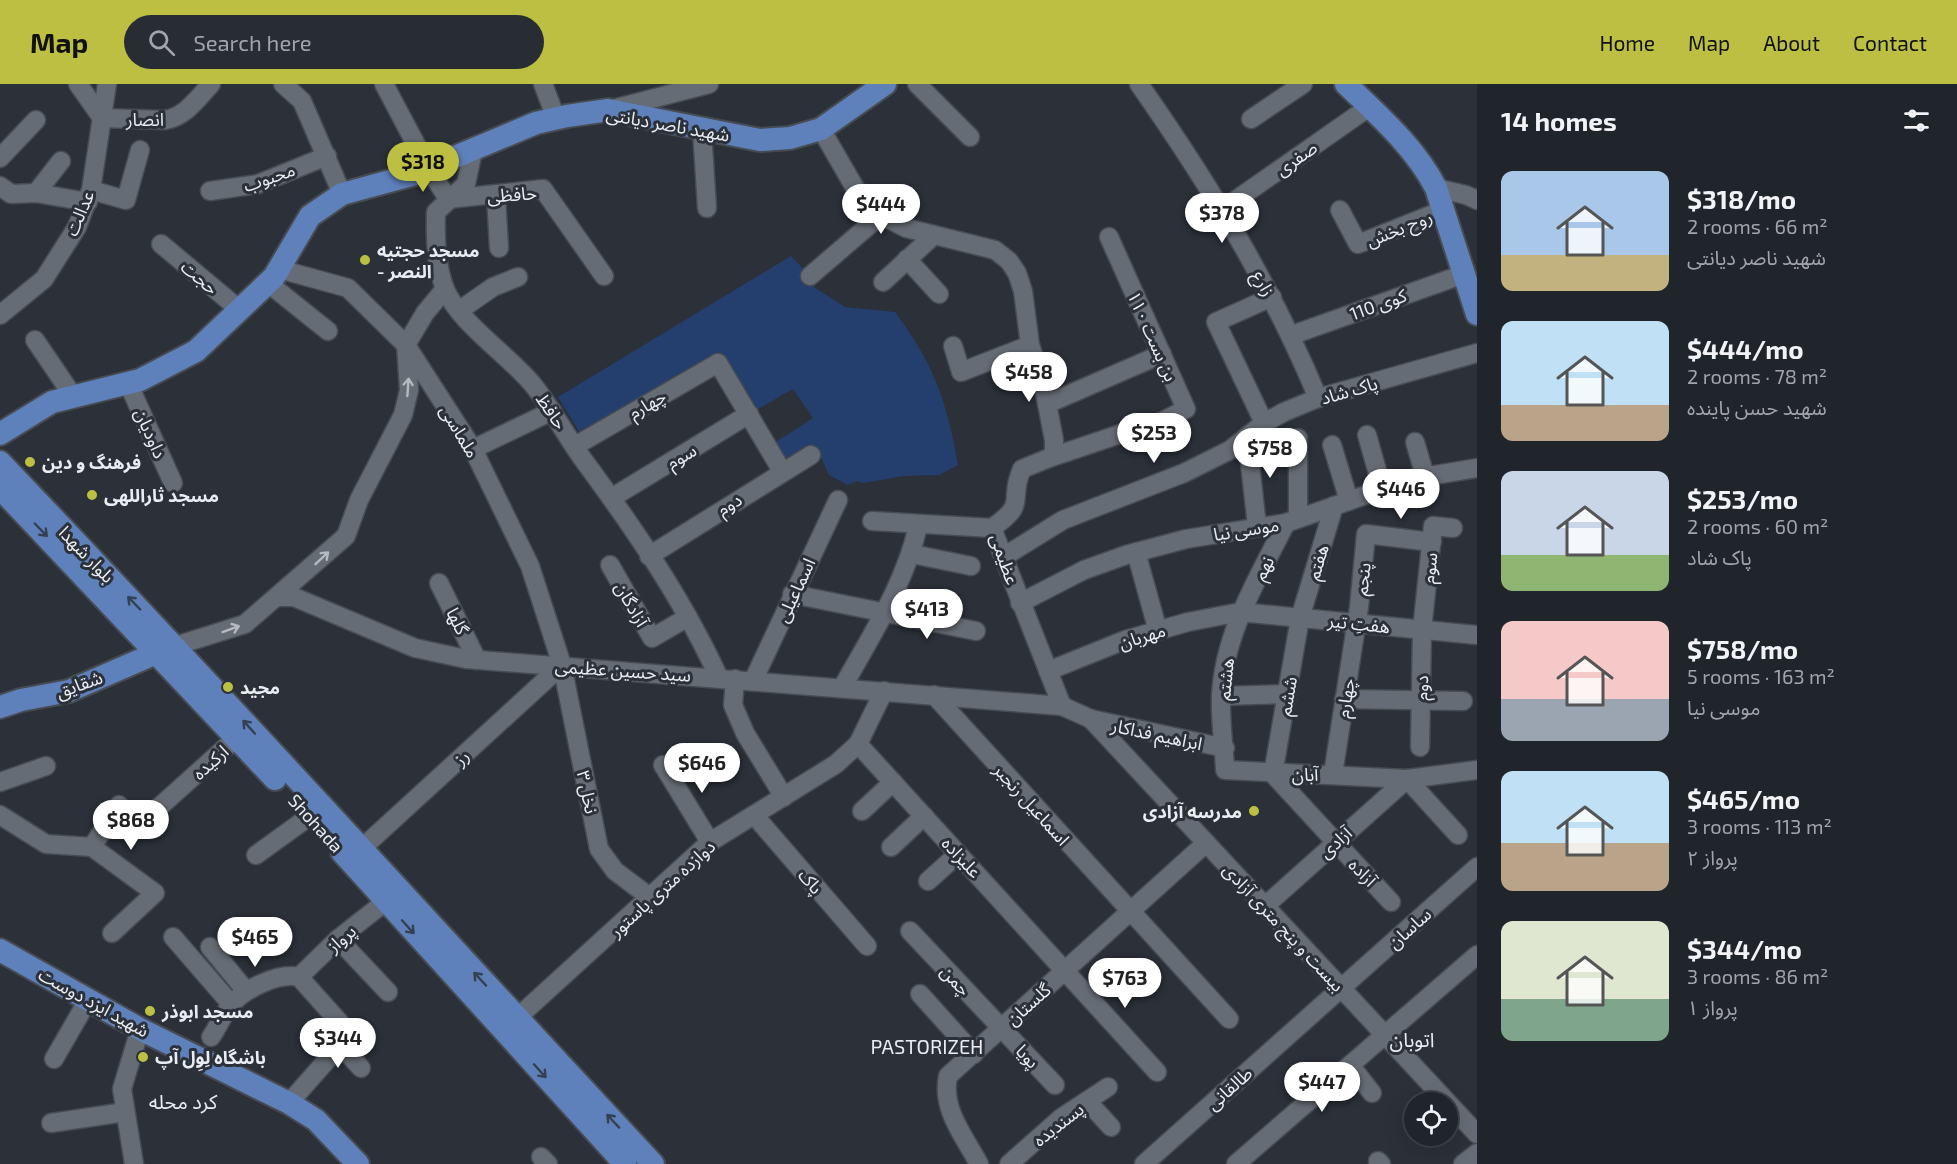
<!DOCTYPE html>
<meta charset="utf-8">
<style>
body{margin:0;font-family:"Exo 2","Noto Sans Arabic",sans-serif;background:#282c33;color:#f1f3f6;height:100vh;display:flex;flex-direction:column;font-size:22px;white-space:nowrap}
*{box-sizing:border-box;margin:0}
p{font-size:20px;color:#a2a4a9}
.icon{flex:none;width:33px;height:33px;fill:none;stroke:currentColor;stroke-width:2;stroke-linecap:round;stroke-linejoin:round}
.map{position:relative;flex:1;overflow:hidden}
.side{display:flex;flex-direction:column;background:#20242b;width:480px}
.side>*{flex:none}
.tools{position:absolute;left:1404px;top:1008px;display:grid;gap:12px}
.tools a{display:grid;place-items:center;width:54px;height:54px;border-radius:50%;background:#20242b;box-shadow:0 6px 24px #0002,0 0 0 2px #3d4147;font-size:30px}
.price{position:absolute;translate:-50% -51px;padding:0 14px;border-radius:21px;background:#fff;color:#222;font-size:20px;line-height:39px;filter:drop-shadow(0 2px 3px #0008)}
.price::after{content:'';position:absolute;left:50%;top:36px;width:18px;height:14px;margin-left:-9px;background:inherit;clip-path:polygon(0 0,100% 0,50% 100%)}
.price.on{background:#bdbf43;color:#111}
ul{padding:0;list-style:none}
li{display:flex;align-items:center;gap:18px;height:150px;padding:0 24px}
li span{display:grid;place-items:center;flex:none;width:168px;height:120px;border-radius:12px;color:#555}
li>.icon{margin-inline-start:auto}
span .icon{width:72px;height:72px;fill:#fffc;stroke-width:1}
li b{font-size:26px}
h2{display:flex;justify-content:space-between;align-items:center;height:72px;padding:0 24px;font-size:26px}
header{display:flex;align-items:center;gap:36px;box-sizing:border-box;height:84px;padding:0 30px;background:#bdbf43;color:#111}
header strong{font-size:28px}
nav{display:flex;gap:33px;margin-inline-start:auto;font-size:21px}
.search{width:420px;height:54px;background:#282c33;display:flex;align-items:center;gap:15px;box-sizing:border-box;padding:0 21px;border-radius:33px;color:#a2a4a9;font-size:22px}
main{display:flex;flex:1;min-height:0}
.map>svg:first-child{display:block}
</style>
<header>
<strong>Map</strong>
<div class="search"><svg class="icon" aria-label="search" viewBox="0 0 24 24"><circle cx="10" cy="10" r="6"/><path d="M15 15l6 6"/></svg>Search here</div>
<nav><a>Home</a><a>Map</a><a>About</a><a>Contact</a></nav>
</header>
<main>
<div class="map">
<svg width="1477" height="1080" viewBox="0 0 1477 1080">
<rect width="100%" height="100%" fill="#2b3039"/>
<!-- green -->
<path fill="#243f6e" d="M791 172 810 192 815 204 845 223 895 228C934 280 947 317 958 381L939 391 903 392 864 399 857 397 848 401 829 391 817 365 785 377 771 361 813 334 793 305 751 329 718 274 581 351 558 313Z"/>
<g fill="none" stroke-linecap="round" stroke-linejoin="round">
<!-- minor casing -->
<g stroke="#474b52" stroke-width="21">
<g id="minor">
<path d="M78 0 102 34 165 36C185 33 197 15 211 0"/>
<path d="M283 0 302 17 342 110"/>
<path d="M384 0 429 85 448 115 543 105 604 192"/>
<path d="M543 0 556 34"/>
<path d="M917 0 970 53"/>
<path d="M1139 0C1209 100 1271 201 1318 314"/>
<path d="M609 26 709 0"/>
<path d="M1251 35 1303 0"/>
<path d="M821 45 862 116 881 131 906 144 995 166 1009 177 1017 189 1023 207 1030 261 1043 299 1054 356V369L1049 374 1022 385C1007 418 1030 417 992 444"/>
<path d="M702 46 707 124"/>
<path d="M473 67 466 100 436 128C435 153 436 182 445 205 459 239 510 272 534 302 552 325 565 350 582 374 633 443 683 515 719 594"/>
<path d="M0 74 36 36"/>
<path d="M0 102 11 110 36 109 88 118"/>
<path d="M1436 104 1466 111 1477 116"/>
<path d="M91 106 126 116 140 66"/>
<path d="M210 107 258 100 327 72"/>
<path d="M36 109 61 77"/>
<path d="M496 112 499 164"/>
<path d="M1223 125 1369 23"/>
<path d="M1340 126 1358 160 1443 126"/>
<path d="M1109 153 1186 325 1161 338"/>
<path d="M161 160 240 226"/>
<path d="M907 175 939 210"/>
<path d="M279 185 348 204 406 261 473 365 530 482 562 581 599 765 615 787 651 814"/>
<path d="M810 192 881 131"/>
<path d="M883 198 934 151"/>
<path d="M268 199 328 247"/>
<path d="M460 226 493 203 518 193"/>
<path d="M0 231 44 195 77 143 91 106 107 0"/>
<path d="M1292 251 1464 190"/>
<path d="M35 256 73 312"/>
<path d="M953 262 961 288 1030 261"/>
<path d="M128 299 173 399"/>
<path d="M1047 320 1162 270"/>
<path d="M1264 339 1216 238 1272 213"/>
<path d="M1367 351 1382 404"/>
<path d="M1247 353 1257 442"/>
<path d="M1298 354V433"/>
<path d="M1415 358 1425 392"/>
<path d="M1332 361 1349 417"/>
<path d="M575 362 718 279 782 387"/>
<path d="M473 365 552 327"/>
<path d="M1049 374 1129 347"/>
<path d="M613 413 749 330"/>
<path d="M1334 422 1300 534 1273 690 1391 818"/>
<path d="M872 437 992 444"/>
<path d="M1286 439C1258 494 1224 549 1221 612 1220 636 1224 662 1225 686L1407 695 1477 686"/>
<path d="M992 444 1062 622"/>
<path d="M1136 468 1158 547"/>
<path d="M912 470 971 482"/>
<path d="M649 472 811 371"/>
<path d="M1005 472 1063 436 1184 389 1230 366 1264 339 1284 328 1318 314 1477 269"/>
<path d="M610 481 652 554 688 533"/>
<path d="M439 499 477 576"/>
<path d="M792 510 976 547"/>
<path d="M279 513H294L415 564 466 575 1062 622 1091 635 1225 664"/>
<path d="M1020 519 1084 486 1126 471 1186 455 1286 439 1411 395 1477 384"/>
<path d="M175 562 245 540 346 452 359 416 403 331 409 306 406 261 425 229 445 205"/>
<path d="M1048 587 1125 556 1188 538 1240 528 1477 551"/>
<path d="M735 595 733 621 745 649 784 713"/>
<path d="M753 597 838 416"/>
<path d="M842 604C871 552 905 500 918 442"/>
<path d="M934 611 1229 935"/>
<path d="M1221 612 1287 610"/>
<path d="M1344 615 1463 617"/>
<path d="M1091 635 1477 1050"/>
<path d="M858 660 1157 988"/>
<path d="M1420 663 1422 546 1433 442 1453 444"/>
<path d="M663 681 710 758"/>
<path d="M1333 690 1359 523 1366 450 1432 458"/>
<path d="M1407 695 1458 751"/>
<path d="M0 698 46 682"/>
<path d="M156 726 236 654"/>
<path d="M862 727 893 698"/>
<path d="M0 731 46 760 92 763 155 809 112 849"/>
<path d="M754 731 867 862"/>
<path d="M92 763 119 721"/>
<path d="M891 763 924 732"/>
<path d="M360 766 562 581"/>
<path d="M256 771 310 732"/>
<path d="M928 797 958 770"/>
<path d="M1265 822 1407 695"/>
<path d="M910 847 1055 1001"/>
<path d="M173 853 231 920"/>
<path d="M338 855 388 908"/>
<path d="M210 863 246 907"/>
<path d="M299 893 338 855 385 818"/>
<path d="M920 910 974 970"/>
<path d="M517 934 710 758 836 680 858 660 884 607"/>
<path d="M211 953C218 943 223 930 231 921 244 905 279 888 299 893L350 950 289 1019"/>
<path d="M340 961 361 984"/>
<path d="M54 975 88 916"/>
<path d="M1350 981 1372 1009"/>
<path d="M1087 1017 1111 1043"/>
<path d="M51 1039 125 1028"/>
<path d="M541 1073 548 1080"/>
<path d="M1378 1077 1381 1080"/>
<path d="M134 1080 122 1005 140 945"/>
<path d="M979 1080C964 1052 941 1025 948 992L1206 759"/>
<path d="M1009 1080 1061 1034 1108 1003"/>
<path d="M1144 1080 1477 783"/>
<path d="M1236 1080 1477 871"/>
<path d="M1463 1080 1477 1069"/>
</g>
</g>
<!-- major casing -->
<g stroke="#474b52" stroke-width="26">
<g id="major">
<path d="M1346 0C1379 32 1415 63 1436 104L1477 230"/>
<path d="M0 350 52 318 140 296 196 267 274 193 310 132 342 110 412 91 536 39 567 32 608 26 760 56 790 54 821 45 885 0"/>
<path d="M0 378C221 609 435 846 653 1080"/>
<path d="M0 404 275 695"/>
<path d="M0 623 21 616 69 607 168 564"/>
<path d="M342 768 625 1080"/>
<path d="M0 866 140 945 289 1019 316 1036 358 1080"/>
</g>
</g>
<!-- minor -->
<use href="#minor" stroke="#666c75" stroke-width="18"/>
<!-- major -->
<use href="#major" stroke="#5f81bb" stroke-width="22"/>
</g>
<!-- one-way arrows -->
<defs><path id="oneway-shaft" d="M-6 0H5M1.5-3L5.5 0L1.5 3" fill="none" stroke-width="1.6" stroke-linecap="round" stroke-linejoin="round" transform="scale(1.5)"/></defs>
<g stroke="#b5b9c0">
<use href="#oneway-shaft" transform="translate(408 303) rotate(-86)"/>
<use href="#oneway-shaft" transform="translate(322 474) rotate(-43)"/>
<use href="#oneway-shaft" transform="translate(231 545) rotate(-20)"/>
</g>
<g stroke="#354053">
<use href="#oneway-shaft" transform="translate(41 446) rotate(46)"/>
<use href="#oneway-shaft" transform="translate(134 519) rotate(-134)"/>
<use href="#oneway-shaft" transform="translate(249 643) rotate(-132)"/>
<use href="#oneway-shaft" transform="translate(408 843) rotate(48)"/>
<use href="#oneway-shaft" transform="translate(480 895) rotate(-133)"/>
<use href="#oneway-shaft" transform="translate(540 987) rotate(48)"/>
<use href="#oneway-shaft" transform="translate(613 1037) rotate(-133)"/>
</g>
<!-- markers -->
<g fill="#bdbf43" stroke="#2b3039" stroke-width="2">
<circle cx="365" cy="176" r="6"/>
<circle cx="30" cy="378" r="6"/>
<circle cx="92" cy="411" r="6"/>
<circle cx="228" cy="603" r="6"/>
<circle cx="1254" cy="727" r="6"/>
<circle cx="150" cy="927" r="6"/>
<circle cx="143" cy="973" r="6"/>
</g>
<g text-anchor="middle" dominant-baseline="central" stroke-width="6" stroke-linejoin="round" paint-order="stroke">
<!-- street labels -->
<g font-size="18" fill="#e9edf2" stroke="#2b3039">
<text x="145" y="35">انصار</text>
<text transform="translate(668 40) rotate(10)">شهید ناصر دیانتی</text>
<text transform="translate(1296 74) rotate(-35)">صفری</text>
<text transform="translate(269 93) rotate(-19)">محبوب</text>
<text transform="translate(512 110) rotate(-4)">حافظی</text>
<text transform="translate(79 129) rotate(-67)">عدالت</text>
<text transform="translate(1399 144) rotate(-22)">روح بخش</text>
<text transform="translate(200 193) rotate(40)">حجت</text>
<text transform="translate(1264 199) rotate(61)">زارع</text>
<text transform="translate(1378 220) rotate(-20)">کوی 110</text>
<text transform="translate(1153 252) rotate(66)">بن بست ۱۱۰</text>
<text transform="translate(1349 306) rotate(-16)">پاک شاد</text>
<text transform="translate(647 320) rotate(-30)">چهارم</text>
<text transform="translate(552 327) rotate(55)">حافظ</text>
<text transform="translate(460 347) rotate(59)">ملماسی</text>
<text transform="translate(151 349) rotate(66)">داودیان</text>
<text transform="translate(681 372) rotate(-31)">سوم</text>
<text transform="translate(729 420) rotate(-32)">دوم</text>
<text transform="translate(1246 445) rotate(-9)">موسی نیا</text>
<text transform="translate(87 470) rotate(46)">بلوار شهدا</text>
<text transform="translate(1005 475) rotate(71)">عظیمی</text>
<text transform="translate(1317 478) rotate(-73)">هفتم</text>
<text transform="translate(1263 484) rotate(-63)">نهم</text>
<text transform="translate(1429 484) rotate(-84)">سوم</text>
<text transform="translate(1362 495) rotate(-84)">پنجم</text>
<text transform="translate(795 506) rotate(-65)">اسماعیلی</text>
<text transform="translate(632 520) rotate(60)">آزادگان</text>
<text transform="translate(458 537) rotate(64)">گلها</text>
<text transform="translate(1359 539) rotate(6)">هفتِ تیر</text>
<text transform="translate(1142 552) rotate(-17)">مهربان</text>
<text transform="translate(623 586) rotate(4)">سید حسین عظیمی</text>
<text transform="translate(1225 595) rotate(-84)">هشتم</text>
<text transform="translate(79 600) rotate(-20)">شقایق</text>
<text transform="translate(1421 604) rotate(-89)">دوم</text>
<text transform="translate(1287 612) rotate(-80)">ششم</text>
<text transform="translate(1345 614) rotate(-81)">چهارم</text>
<text transform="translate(1157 650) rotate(12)">ابراهیم فداکار</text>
<text transform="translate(461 673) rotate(-43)">رز</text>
<text transform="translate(210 678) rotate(-42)">ارکیده</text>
<text transform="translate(1305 690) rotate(-1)">آبان</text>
<text transform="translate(588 708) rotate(78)">نخل ۳</text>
<text transform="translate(1032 720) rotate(48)">اسماعیل رنجبر</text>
<text transform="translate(316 739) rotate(48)">Shohada</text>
<text transform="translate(1335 758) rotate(-42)">آزادی</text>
<text transform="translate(962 773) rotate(47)">علیزاده</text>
<text transform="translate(1363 788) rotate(46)">آزاده</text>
<text transform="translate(811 797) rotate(49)">پاک</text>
<text transform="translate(662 804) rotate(-42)">دوازده متری پاستور</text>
<text transform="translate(1284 843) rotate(47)">بیست و پنج متری آزادی</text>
<text transform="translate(1409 844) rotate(-42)">ساسان</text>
<text transform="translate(341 854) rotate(-41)">پرواز</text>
<text transform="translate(956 896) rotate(47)">چمن</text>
<text transform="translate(94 918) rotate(29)">شهید ایزد دوست</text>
<text transform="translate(1028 920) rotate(-42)">گلستان</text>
<text transform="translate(1028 972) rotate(47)">پویا</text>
<text transform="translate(1229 1004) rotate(-42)">طالقانی</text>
<text transform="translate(1058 1040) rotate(-38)">پسندیده</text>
</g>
<!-- poi labels -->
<g font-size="18" font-weight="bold" fill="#e9edf2" stroke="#2b3039" text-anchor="start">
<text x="377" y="166">مسجد حجتیه<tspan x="377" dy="21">- النصر</tspan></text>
<text x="42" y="378">فرهنگ و دین</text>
<text x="104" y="411">مسجد ثاراللهی</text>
<text x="240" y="603">مجید</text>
<text x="1242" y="727" text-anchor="end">مدرسه آزادی</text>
<text x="162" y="927">مسجد ابوذر</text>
<text x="155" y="973">باشگاه لِوِل آپ</text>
</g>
<!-- neighbourhood labels -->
<g font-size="20" fill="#e9edf2" stroke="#2b3039">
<text x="1412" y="955">اتوبان</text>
<text x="927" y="962">PASTORIZEH</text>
<text x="183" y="1017">کرد محله</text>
</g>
</g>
</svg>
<div class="tools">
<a><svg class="icon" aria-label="locate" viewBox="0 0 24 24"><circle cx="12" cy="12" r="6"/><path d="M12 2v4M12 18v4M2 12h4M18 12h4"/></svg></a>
</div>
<b class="price on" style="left:423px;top:109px">$318</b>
<b class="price" style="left:881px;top:151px">$444</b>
<b class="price" style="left:1222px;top:160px">$378</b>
<b class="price" style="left:1029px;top:319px">$458</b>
<b class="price" style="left:1154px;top:380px">$253</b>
<b class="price" style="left:1270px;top:395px">$758</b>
<b class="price" style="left:1401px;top:436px">$446</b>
<b class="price" style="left:927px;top:556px">$413</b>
<b class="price" style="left:702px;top:710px">$646</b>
<b class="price" style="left:131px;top:767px">$868</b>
<b class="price" style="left:255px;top:884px">$465</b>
<b class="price" style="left:1125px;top:925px">$763</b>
<b class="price" style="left:338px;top:985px">$344</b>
<b class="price" style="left:1322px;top:1029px">$447</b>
</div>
<section class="side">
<h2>14 homes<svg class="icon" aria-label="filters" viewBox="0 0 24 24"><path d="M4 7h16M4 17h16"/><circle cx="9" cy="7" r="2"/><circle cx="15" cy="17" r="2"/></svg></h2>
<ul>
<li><span style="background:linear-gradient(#a9c7e8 70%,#c2b280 0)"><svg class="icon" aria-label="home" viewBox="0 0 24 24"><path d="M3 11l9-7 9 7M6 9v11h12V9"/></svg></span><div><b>$318/mo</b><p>2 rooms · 66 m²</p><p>شهید ناصر دیانتی</p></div></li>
<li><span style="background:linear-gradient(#bfe0f5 70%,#b9a48a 0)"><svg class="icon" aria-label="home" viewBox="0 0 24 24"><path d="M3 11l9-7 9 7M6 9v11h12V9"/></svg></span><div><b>$444/mo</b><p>2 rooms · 78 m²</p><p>شهید حسن پاینده</p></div></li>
<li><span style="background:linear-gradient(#c9d6e8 70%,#8fb573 0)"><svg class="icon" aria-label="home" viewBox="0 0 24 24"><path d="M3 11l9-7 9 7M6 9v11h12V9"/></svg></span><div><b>$253/mo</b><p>2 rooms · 60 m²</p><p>پاک شاد</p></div></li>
<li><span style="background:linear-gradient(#f6c9c9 65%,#9aa5b1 0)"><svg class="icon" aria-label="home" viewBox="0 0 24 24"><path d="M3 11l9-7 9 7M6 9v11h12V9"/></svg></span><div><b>$758/mo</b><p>5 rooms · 163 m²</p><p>موسی نیا</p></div></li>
<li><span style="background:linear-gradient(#bfe0f5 60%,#b9a48a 0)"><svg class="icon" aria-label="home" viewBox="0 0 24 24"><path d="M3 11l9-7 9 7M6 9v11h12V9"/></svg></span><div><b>$465/mo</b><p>3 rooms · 113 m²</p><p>پرواز ۲</p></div></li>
<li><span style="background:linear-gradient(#dfe7d0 65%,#7fa58c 0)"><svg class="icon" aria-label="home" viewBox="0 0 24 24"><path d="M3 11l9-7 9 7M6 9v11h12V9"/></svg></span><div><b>$344/mo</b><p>3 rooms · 86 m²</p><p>پرواز ۱</p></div></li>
</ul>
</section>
</main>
